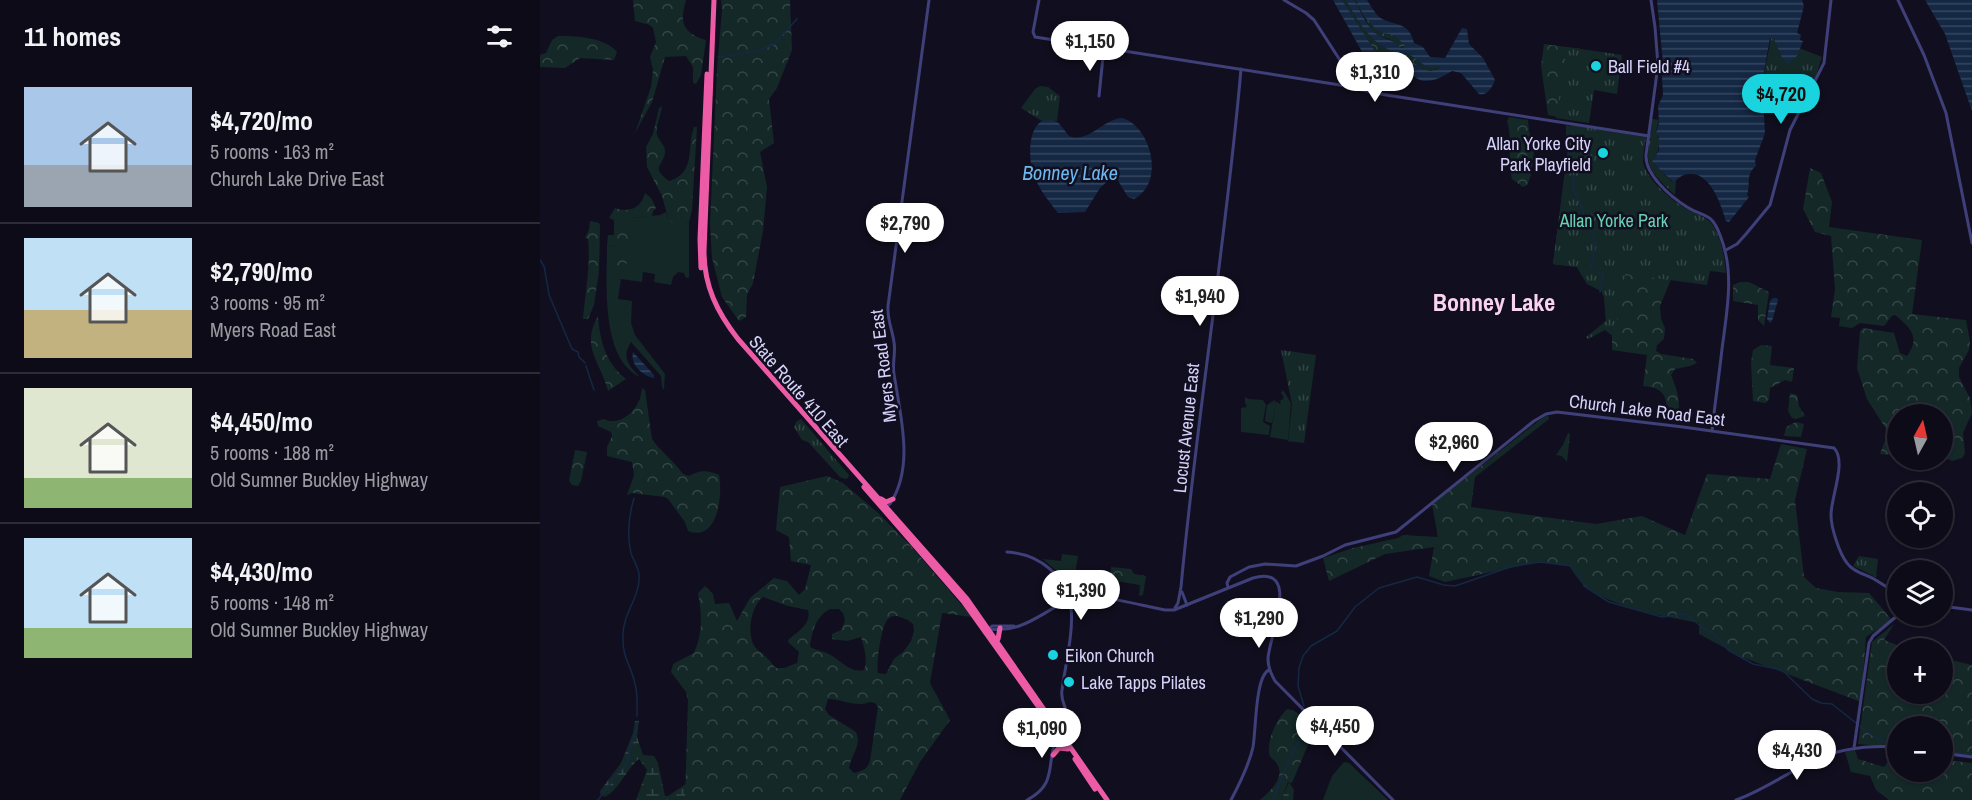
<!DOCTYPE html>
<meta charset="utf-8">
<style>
body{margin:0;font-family:"Archivo Narrow",sans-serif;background:#1b1924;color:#f1f3f6;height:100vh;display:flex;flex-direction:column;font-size:22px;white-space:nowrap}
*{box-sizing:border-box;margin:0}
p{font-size:20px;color:#9a9ba1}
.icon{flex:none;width:33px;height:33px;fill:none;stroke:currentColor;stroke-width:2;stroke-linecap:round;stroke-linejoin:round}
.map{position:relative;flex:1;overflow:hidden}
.details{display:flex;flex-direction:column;background:#0d0b17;width:540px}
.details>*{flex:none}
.needle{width:39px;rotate:8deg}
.controls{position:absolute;left:1347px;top:404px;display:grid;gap:12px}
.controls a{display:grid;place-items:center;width:66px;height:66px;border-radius:50%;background:#0d0b17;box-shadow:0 2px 4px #0004,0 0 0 2px #2d2b36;font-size:30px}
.price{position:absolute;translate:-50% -51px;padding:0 14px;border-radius:21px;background:#fff;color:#222;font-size:20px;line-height:39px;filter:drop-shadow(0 2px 3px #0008)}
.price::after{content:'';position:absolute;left:50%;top:36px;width:18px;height:14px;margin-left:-9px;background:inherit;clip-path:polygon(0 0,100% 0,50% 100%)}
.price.active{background:#19d3df;color:#111}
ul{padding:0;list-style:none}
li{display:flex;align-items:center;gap:18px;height:150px;padding:0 24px}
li+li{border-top:2px solid #2d2b36}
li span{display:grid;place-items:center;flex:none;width:168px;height:120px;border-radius:0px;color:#555}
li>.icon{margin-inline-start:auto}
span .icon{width:72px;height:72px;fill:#fffc;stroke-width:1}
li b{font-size:26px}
h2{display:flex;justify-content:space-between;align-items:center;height:72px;padding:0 24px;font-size:26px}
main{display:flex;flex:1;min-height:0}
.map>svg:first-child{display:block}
</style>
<main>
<section class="details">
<h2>11 homes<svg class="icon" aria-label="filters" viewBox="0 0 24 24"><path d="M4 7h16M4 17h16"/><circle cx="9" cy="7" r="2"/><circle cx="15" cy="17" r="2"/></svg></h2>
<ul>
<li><span style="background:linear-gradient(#a9c7e8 65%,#9aa5b1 0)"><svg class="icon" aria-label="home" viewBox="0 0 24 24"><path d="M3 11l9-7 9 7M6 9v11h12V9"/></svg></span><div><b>$4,720/mo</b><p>5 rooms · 163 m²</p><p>Church Lake Drive East</p></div></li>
<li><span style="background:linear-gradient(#bfe0f5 60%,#c2b280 0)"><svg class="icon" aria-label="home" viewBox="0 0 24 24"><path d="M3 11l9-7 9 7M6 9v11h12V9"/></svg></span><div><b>$2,790/mo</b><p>3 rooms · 95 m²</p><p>Myers Road East</p></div></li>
<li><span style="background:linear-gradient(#dfe7d0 75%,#8fb573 0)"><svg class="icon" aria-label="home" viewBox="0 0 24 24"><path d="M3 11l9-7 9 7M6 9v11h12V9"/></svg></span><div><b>$4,450/mo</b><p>5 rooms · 188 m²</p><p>Old Sumner Buckley Highway</p></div></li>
<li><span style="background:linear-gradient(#bfe0f5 75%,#8fb573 0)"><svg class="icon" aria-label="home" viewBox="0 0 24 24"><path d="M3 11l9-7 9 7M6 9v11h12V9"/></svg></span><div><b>$4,430/mo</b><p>5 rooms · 148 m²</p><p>Old Sumner Buckley Highway</p></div></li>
</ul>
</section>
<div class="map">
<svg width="1432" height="800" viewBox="0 0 1432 800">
<defs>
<pattern id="forest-crowns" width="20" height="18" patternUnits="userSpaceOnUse" patternTransform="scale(1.5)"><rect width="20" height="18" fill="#132827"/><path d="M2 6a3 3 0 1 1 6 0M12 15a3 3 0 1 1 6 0" fill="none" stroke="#344647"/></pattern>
<pattern id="wetland-marsh" width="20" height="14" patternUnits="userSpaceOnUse" patternTransform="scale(1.5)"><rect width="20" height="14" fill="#132827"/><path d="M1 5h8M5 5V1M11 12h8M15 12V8" fill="none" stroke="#344647"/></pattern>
<pattern id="park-tufts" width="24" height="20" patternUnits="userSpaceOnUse" patternTransform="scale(1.5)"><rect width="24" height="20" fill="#132827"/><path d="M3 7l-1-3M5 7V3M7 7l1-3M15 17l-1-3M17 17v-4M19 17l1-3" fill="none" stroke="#344647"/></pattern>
<pattern id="water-rules" width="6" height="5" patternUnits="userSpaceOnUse" patternTransform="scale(1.5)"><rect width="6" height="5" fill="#142844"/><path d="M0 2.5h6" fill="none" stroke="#354660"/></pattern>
</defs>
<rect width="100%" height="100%" fill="#110f1f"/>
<!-- green -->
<g fill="#132827">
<path d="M126 212 128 218 143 225 149 222V277L146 278 144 273 138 272 133 277 131 285 114 282 115 274 103 272 102 282 81 279 78 299 92 301 91 323 95 335 125 374 124 390 122 387 121 376 91 342C82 357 87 364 100 377 60 359 67 281 67 245L75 246 77 249V265L91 232 87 224 89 218 120 215Z"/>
<path d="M743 390 751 403 748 440 730 437 736 402 733 401 734 400 740 404 741 401 739 400H742L744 397 741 393Z"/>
<path d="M705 397 709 399 723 400 726 405 723 422 730 426 729 435 701 432V409L703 407 705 408 707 405 705 403Z"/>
<path d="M522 554 538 556 535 574 570 579 567 596 531 593 521 575 503 559 521 561Z"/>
<path d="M804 762 809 763 848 800H783L792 776Z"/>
</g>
<!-- forest -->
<g fill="url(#forest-crowns)" fill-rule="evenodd">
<path d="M93 0H146C139 23 143 33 166 40L161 75 156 84 153 83V67L146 56 125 57 112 102 95 133 111 87 113 70 110 57 116 42 113 28 110 25 95 21Z"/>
<path d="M181 0H250L252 50 237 88 229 99 234 143 220 152 227 187 223 231 213 283 207 295 206 317 199 321 182 297 172 258 170 224 177 69 182 10Z"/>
<path d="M802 0H806C820 26 837 55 869 53 884 64 881 65 900 66L899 68 890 71 884 69 872 62 835 51Z"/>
<path d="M814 0H816L824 15 843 33 853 35 865 45 864 48H861L849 39 839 36 832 30Z"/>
<path d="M18 36C36 36 65 37 77 52L74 60 40 58 25 68 0 67V55L6 53 12 40Z"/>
<path d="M1004 44 1041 49 1023 118 1008 115 1001 66Z"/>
<path d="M122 106C121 116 115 126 117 135 119 141 126 146 125 153 123 166 110 167 129 181 157 172 146 148 154 127H157L152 210 149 222 143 225 133 224 128 218 122 196 107 167 106 147 113 134 119 108Z"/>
<path d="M969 117 988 120 989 132 995 142 991 175 987 185 983 187 972 179C967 160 973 139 967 121Z"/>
<path d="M1026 125 1033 127 1132 277 1120 306 1121 319 1125 328 1124 339 1117 345 1116 351 1121 354 1153 359 1157 363 1150 366 1135 369 1131 375C1137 390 1142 403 1137 420L1133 422 1128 421C1126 399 1128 388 1103 386L1107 355 1072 350V333L1066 321 1064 297 1062 291 1047 284 1037 267 1013 264 1029 142 1026 138Z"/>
<path d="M1270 168 1281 173 1292 202 1289 227 1382 240 1372 314 1426 320 1430 341 1429 350 1419 368V377L1430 398 1432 413 1423 433 1425 453 1422 458 1412 461 1403 457 1402 414 1357 413 1351 455 1340 454 1348 432 1327 399 1317 368 1320 331 1323 328 1354 333 1360 353 1367 356C1381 337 1370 327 1355 315L1352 316 1344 326 1320 323 1312 328 1299 326 1300 318 1291 317 1295 289 1291 236 1275 232 1263 209Z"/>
<path d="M105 193 111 198 116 208 113 211 112 216 89 218C86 227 91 229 93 237 96 246 90 258 85 266L80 267 77 265V249L75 246 67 245 68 235H74V220L69 218 75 208C90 213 101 208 105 193Z"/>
<path d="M50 221 59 223 60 225 59 271 54 305 48 319H43C45 293 51 266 48 239L45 238 49 230Z"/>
<path d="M1200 282H1209L1229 292 1224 326 1218 320V305L1193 301V285Z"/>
<path d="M58 316C60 341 65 362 86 379L68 391C61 362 40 347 58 316Z"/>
<path d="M1221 345 1232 346 1230 365 1254 368 1252 382 1245 380 1230 388 1229 399 1226 403 1213 401 1211 363 1213 350Z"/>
<path d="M102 388 105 390 112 439C121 452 134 461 143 474L149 476C160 470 167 470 179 475 183 494 178 543 148 531L145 522 128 499 125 497 92 493 87 495 94 475 92 462 67 456V447L72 436 71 432 58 426 57 421 64 419C77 426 92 415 98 403 101 398 101 393 102 388Z"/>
<path d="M1250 393 1257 395 1259 406 1265 416 1256 419 1252 418 1248 411Z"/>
<path d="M1008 415 1009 419 935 477 931 507 1056 524 1102 516 1145 535 1167 474 1230 479 1241 444 1267 449 1255 500 1264 577 1276 588 1298 592 1329 593 1352 620 1326 637 1321 702 1202 657 1159 634V623C1123 616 1071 608 1043 584 1038 580 1033 571 1029 566L999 562 905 582 889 576 894 547 845 554 789 581 783 558 813 548 858 538 863 535 898 537 892 504 1001 419Z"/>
<path d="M1256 422 1264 424 1261 437 1244 436 1246 427Z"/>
<path d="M35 450 47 452 41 481 38 486 32 485 29 481Z"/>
<path d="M287 476 303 483 337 512 371 546 432 617 402 613 390 683 410 720 380 762 360 800H145L148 700 146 692 131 672 133 664 154 653C163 632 162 616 158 593L165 586 173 594 175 604 189 603 197 621 210 598 234 578 247 581 259 595 265 589 271 565 251 561 249 537 236 530 240 487ZM223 597 248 606 268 610C272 623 258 632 249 639L248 642 259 652 257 663 244 668H236C232 665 230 660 226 657 223 653 218 651 215 647 206 635 211 605 223 597ZM290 609H299L303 613 305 621 301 630 292 634V639L307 641 321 637C324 647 328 660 324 670 311 674 300 660 289 654 282 651 276 650 270 647 272 631 276 616 290 609ZM357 616 368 620 373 624 374 631 371 641 364 651 354 659 346 674 338 673C336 664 341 626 348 619 351 616 352 616 357 616ZM288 699C299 699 309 704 320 704 328 704 328 701 335 703L338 707 330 761C327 769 323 771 314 773L309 768C311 755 322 746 316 732L289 715 285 709Z"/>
<path d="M571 567 591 569 594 574 606 576 603 595 599 596 600 585 570 580Z"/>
<path d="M1354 624 1344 640 1360 646 1379 641 1381 648H1358V693H1402L1403 658 1432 665V756L1403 752 1402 726H1358L1357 747 1318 744 1332 642Z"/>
<path d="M747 709C761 711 766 722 773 733L752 783 748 782 741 800H720C729 792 746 778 737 764 735 759 729 759 729 752 728 737 737 719 747 709Z"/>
<path d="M1315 750 1318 759 1344 767 1354 753 1357 754 1358 771H1402L1403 760 1432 763V800H1349L1336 790 1330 776 1311 772 1305 752Z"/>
</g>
<!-- wetland -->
<g fill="url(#wetland-marsh)">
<path d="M95 721H99L97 737 103 755 114 756 118 763 125 796H128L146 784 145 800H96L107 770 99 759C86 769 80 789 65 797L60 794V791L81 763 93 733Z"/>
<path d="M749 782 754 790 753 800H741Z"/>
</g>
<!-- park -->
<g fill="url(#park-tufts)">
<path d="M1231 38 1234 39 1242 58 1259 48 1282 57 1276 76 1262 102 1223 80Z"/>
<path d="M1027 47 1082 55 1077 94 1054 90 1049 123 1016 118Z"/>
<path d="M500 86 508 87 520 96 517 121 508 119 502 121 481 108 495 89Z"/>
<path d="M1112 119 1119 120 1116 131C1124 144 1116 152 1113 163L1133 183 1136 182 1135 195C1101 164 1107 163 1112 119Z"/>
<path d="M1031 125 1106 137C1105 144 1103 153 1103 160 1103 177 1134 203 1149 210 1157 215 1166 216 1172 224 1182 238 1184 257 1186 273L1170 271 1167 285 1085 274 1074 337 1065 330 1048 339 1046 337 1066 321 1064 297 1061 291 1047 284 1037 267 1013 264Z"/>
<path d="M741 350 776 355 764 443 748 441 752 404Z"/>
<path d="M733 401 736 403 732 423 725 421 727 405Z"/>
<path d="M261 419 309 475 308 478 305 479 300 477 268 442 262 440 254 427 256 422Z"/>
<path d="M1028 433 1030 434 1027 462 1022 456 1016 455 1023 445Z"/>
<path d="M1319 556 1338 559 1336 577 1313 566Z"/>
</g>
<!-- water -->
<g fill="url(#water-rules)">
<path d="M793 0H802L835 51 872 62 884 69 890 71 898 69 900 66 887 67 869 54C837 54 820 26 806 0H814C821 11 828 30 840 36 849 41 852 39 861 48H864L865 45 853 35 843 33 835 28 824 16 816 0H827C831 6 834 12 839 17 851 26 869 20 874 43L883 47 890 57 905 58 922 28 927 29 929 44 943 58 955 80C952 87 948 96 939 94L921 73 912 71C904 76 895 81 885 81 877 81 872 74 865 70 852 63 837 66 825 57Z"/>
<path d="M1117 0H1262L1264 6 1257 33 1261 35 1260 40 1263 41 1257 56 1248 63 1242 58 1234 39 1230 38 1222 83 1225 133 1215 160 1216 166C1205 174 1211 186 1207 195L1209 197 1189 222 1186 221C1181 205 1171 173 1150 174 1142 174 1138 178 1134 183L1112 162 1119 150V136L1116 133 1119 123 1118 106 1123 95 1122 76 1124 74Z"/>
<path d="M1385 0H1432V111L1405 34Z"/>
<path d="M582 118C611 126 626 183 594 199L588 197 577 179 571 178 560 188 545 212 518 213C507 199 496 186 492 168 489 154 488 127 504 120 509 118 513 119 517 122 522 125 525 132 529 136 548 144 563 119 582 118Z"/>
<path d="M1233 298H1237L1238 300 1232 321 1230 323 1227 319 1230 301Z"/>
<path d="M93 352 114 375V378C102 376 90 364 93 352Z"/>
</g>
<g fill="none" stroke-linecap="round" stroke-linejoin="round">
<!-- stream -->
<g stroke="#142844" stroke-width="1.5">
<path d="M178 57 213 52 233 45 257 19"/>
<path d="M1032 130V143L1029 167 1034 179V191L1041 204 1046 224"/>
<path d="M1048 227 1056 241 1051 267 1063 275 1060 292"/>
<path d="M0 260 4 266 9 294"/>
<path d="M9 295 32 349 38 352 39 357 45 363"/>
<path d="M46 366 54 390"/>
<path d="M94 498C89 515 87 536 91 553 93 560 98 566 99 574 101 597 83 612 83 635 82 659 91 664 95 684 98 694 97 705 97 716"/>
<path d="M764 706 758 686 759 668 763 656 771 646 797 631 815 607 839 588 877 577 904 585 915 586 973 566 1000 562 1032 566 1039 574 1044 586 1069 602 1122 617 1146 614 1163 628 1175 634 1188 650 1213 664 1242 670 1272 699 1281 703 1292 704 1316 723"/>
<path d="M1320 726C1331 735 1342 743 1358 745"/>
<path d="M1402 751 1432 755"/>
<path d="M58 800 78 773 88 763C88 748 97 737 97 721"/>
<path d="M733 800 749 760 761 737 760 715"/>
</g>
<!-- minor -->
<g stroke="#3f3f79" stroke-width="3">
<path d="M499 0 493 32 495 37 800 85 840 94 1109 136"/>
<path d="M744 0 766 13 774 20 818 88"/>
<path d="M1111 0 1115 27 1118 65 1106 155C1105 175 1131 197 1147 207 1164 218 1171 211 1180 235 1195 272 1187 310 1182 349 1179 376 1175 403 1172 431"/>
<path d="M1358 0 1384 55 1406 113 1432 243"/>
<path d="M559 96 564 47"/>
<path d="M1186 250 1197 244 1206 234 1230 205 1250 130 1284 63 1291 0"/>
<path d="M345 506 350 504C375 466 360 415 354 374 352 363 356 353 354 342 352 329 347 319 348 306L389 0"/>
<path d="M467 552C499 554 526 575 531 608 534 630 525 667 522 690 520 701 527 707 527 717 527 727 518 732 515 741 507 767 516 785 487 800"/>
<path d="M688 587 687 583 690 577 709 567 725 564 756 566 783 556 805 545 856 532 994 421 1006 414 1017 412 1143 427 1294 448C1307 461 1291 497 1291 515 1291 527 1299 553 1307 563 1313 572 1325 574 1334 579 1342 584 1350 589 1358 594"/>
<path d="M642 592 647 605"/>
<path d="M1402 606 1432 610"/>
<path d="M635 608 638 603 641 587C657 414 686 242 701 69"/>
<path d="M449 629 452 626H474"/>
<path d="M450 629C489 634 508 603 541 598 563 594 602 606 625 610H634L713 578C763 564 728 639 728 659 728 667 731 674 735 681L853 800"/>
<path d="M1314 748 1329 643 1333 636 1358 615"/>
<path d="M1402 753 1432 757"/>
<path d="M691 800C700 783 709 765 713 747 716 731 715 676 729 670"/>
<path d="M1196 800C1224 790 1248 772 1275 760 1301 748 1329 745 1358 747"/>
</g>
<!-- highway -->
<g stroke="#ed5ba6" stroke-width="5">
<path d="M174 0 164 251C164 286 177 312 198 339L427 599 567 800"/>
<path d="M161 268 160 239 167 74"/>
<path d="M324 487 423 601 518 734"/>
<path d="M341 499 346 502 353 499"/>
<path d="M458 639 460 628"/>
<path d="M513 719 520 720 527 715"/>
<path d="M513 755 519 748 528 749"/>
<path d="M535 759 555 789"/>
</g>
</g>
<!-- markers -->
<g fill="#19d3df" stroke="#110f1f" stroke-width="2">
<circle cx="1056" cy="66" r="6"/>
<circle cx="1063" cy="153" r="6"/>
<circle cx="513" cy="655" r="6"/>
<circle cx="529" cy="682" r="6"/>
</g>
<g text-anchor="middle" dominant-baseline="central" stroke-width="5" stroke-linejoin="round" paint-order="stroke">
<!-- poi labels -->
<g font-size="18" fill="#d5d2fa" stroke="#110f1f" text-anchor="start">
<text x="1068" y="66">Ball Field #4</text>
<text x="1051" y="143" text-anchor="end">Allan Yorke City<tspan x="1051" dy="21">Park Playfield</tspan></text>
<text x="525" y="655">Eikon Church</text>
<text x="541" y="682">Lake Tapps Pilates</text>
</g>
<!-- park labels -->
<g font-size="18" fill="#67d1b3" stroke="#110f1f">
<text x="1074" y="220">Allan Yorke Park</text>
</g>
<!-- street labels -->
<g font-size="18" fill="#d5d2fa" stroke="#110f1f">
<text transform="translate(343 366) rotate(-97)">Myers Road East</text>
<text transform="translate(259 391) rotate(49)">State Route 410 East</text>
<text transform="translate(1107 410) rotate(7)">Church Lake Road East</text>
<text transform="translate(646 428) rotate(-84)">Locust Avenue East</text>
</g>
<!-- water labels -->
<g font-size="20" font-style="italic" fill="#6cb7ee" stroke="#110f1f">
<text x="530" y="172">Bonney Lake</text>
</g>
<!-- district labels -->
<g font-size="24" font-weight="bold" fill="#fad4ee" stroke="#110f1f">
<text x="954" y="302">Bonney Lake</text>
</g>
</g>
</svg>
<div class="controls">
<a><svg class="needle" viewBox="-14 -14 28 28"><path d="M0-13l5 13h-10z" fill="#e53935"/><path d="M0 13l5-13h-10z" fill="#9a9ba1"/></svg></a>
<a><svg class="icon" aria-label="locate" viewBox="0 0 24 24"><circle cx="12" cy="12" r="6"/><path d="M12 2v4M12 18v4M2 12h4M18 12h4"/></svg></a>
<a><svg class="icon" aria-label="layers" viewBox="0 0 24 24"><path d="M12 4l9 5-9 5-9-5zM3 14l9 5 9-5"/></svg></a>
<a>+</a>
<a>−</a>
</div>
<b class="price" style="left:550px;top:72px">$1,150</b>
<b class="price" style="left:835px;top:103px">$1,310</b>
<b class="price active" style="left:1241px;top:125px">$4,720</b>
<b class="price" style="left:365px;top:254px">$2,790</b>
<b class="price" style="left:660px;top:327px">$1,940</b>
<b class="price" style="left:914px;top:473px">$2,960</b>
<b class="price" style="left:541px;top:621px">$1,390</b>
<b class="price" style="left:719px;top:649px">$1,290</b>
<b class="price" style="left:795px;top:757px">$4,450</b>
<b class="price" style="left:502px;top:759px">$1,090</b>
<b class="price" style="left:1257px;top:781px">$4,430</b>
</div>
</main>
